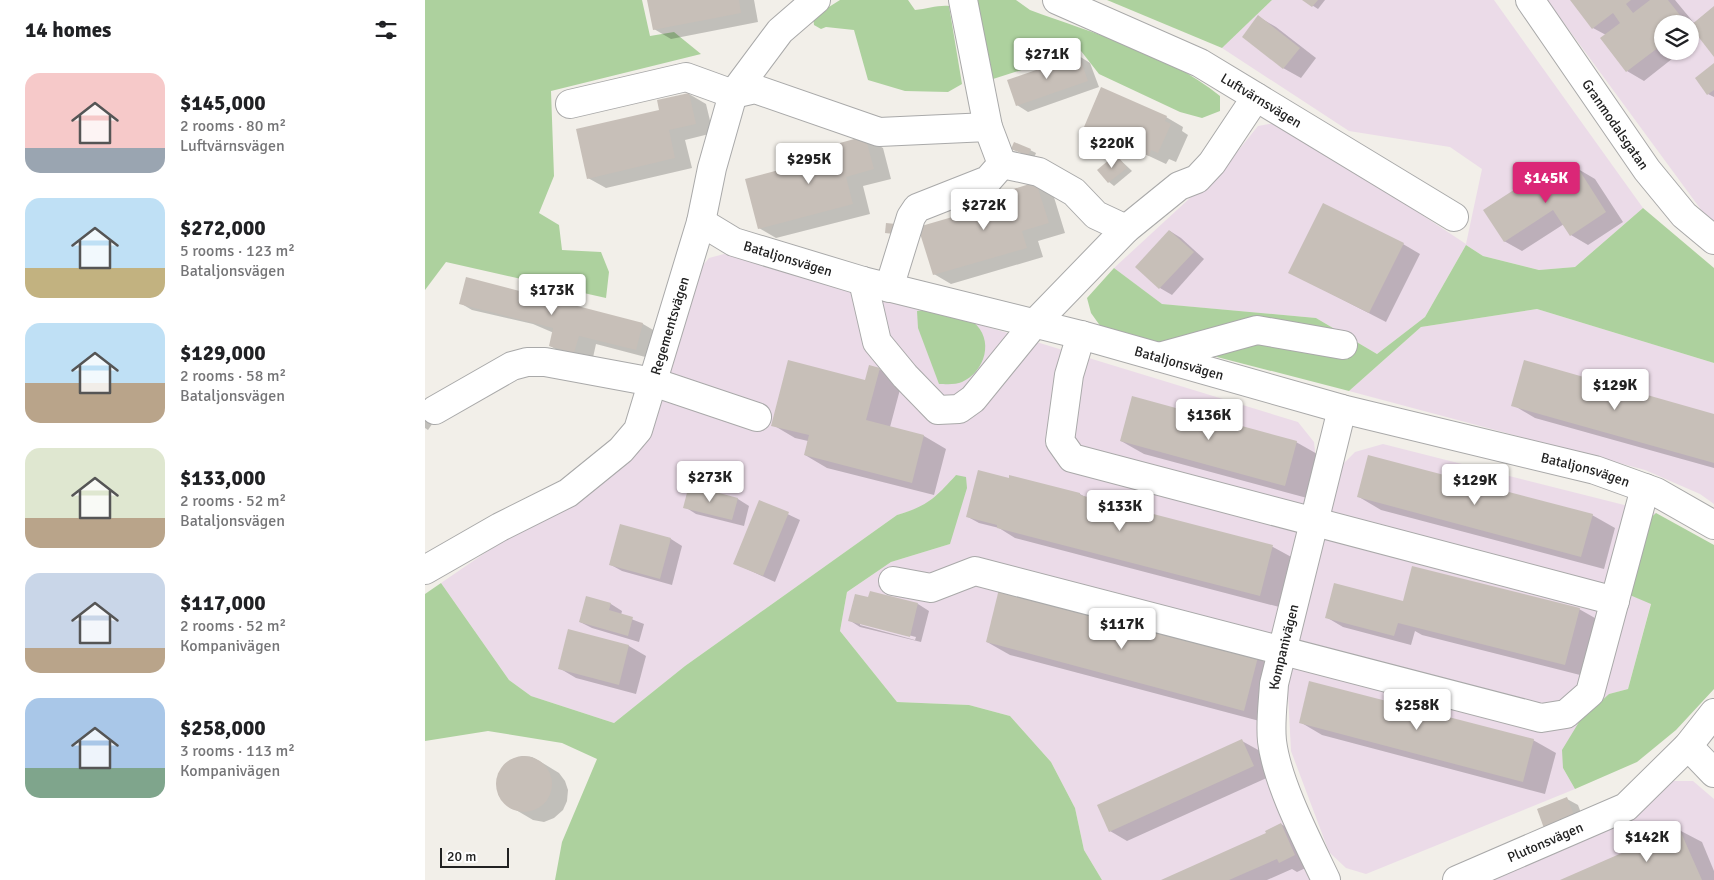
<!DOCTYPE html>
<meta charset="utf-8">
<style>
body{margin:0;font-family:Signika,sans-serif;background:#f6f6f6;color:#202124;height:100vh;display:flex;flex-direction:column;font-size:19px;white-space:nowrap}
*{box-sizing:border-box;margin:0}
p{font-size:16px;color:#757577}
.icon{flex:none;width:28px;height:28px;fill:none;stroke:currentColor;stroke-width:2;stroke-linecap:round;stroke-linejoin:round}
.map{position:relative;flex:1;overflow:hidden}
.panel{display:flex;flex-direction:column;background:#fff;width:425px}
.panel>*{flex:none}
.tools{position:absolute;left:1229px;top:15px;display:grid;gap:10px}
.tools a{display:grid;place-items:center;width:45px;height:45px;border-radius:50%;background:#fff;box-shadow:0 1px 4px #0004;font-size:25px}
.scale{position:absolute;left:15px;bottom:12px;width:69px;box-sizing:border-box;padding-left:5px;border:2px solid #222;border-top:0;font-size:14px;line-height:18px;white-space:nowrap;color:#222;-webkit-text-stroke:4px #fff;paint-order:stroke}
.price{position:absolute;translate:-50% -42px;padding:0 11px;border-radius:5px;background:#fff;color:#222;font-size:16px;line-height:32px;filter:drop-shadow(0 1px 2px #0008)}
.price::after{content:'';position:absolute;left:50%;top:30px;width:15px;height:11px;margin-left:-8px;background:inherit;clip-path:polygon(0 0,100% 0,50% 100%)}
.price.active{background:#db2777;color:#fff}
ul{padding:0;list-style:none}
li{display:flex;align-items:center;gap:15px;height:125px;padding:0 25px}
li span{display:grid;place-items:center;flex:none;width:140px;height:100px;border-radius:15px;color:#555}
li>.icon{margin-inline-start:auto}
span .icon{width:60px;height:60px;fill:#fffc;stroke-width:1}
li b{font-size:21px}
h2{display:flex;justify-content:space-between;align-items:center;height:60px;padding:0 25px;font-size:21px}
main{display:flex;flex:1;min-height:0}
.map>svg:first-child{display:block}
</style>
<main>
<section class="panel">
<h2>14 homes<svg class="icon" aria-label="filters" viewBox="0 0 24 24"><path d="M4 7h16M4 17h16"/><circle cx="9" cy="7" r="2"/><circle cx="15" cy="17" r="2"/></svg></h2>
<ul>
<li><span style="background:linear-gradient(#f6c9c9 75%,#9aa5b1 0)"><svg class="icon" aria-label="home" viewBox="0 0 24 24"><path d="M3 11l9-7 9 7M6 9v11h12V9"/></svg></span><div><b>$145,000</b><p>2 rooms · 80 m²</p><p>Luftvärnsvägen</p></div></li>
<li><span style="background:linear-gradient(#bfe0f5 70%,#c2b280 0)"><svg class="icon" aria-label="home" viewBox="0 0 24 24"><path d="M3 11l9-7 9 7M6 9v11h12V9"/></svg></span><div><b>$272,000</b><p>5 rooms · 123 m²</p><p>Bataljonsvägen</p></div></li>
<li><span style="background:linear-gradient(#bfe0f5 60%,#b9a48a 0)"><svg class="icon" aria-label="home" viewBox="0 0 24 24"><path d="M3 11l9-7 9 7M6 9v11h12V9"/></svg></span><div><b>$129,000</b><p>2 rooms · 58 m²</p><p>Bataljonsvägen</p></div></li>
<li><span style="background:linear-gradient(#dfe7d0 70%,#b9a48a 0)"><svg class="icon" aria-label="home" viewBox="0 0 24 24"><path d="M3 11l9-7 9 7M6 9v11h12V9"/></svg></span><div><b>$133,000</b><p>2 rooms · 52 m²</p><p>Bataljonsvägen</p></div></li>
<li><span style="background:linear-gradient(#c9d6e8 75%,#b9a48a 0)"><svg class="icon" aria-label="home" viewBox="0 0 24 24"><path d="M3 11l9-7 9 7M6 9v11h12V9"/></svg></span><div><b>$117,000</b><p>2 rooms · 52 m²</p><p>Kompanivägen</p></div></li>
<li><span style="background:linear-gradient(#a9c7e8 70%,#7fa58c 0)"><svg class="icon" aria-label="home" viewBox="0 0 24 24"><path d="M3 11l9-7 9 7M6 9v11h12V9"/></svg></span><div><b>$258,000</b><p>3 rooms · 113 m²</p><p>Kompanivägen</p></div></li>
</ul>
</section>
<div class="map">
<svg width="1289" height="880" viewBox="0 0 1289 880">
<rect width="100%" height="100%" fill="#f2efe9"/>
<!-- industrial -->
<g fill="#ebdbe8" fill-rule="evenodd">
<path d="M847 0H1069L1218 208 1150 267 1114 270 1058 256 1041 245 1000 317 952 354 891 318 736 304 689 268 804 162 833 126 856 122 1041 244 1057 169 1025 147 924 131 797 48Z"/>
<path d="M1122 0H1289V221L1277 211ZM1238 24H1265V51H1238Z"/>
<path d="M299 254 471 299 873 422 889 442 892 470 841 661 888 880H677L659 850 650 808 626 762 585 716 544 705 472 702 415 631 422 592 466 562 525 544 531 475 512 496 495 508 472 515 260 666 189 723 106 696 84 680 16 583 73 544 220 434 247 368 275 269 284 258Z"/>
<path d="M1112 309 1289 363V504L1275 494 1220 470 924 391 996 327Z"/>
<path d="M958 444 1231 513 1220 523 1200 593 1226 603 1203 689 1184 694 1138 768 1150 789 941 874 921 868 904 852 866 751 862 675 916 466 930 452Z"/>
<path d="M1239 781H1268L1289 799V880H1063Z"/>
</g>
<!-- forest -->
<g fill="#add19e">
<path d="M0 0H217L225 36 249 32 276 54 126 91 129 176 114 213 134 225 137 250 176 252 184 272 181 298 21 262 0 290Z"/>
<path d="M415 0H483L490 10C502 9 513 5 524 6L537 84 523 92 480 91 443 80 429 30 401 27 396 29 389 25 388 17Z"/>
<path d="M545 0H591L605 10C669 34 741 52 795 96V111L777 118 755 112 674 74 656 51 568 79 559 60Z"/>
<path d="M682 0H847L797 48Z"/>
<path d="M1218 208 1289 268V363L1112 309 996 327 924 391 676 327 666 313 662 298 689 268 737 304 891 318 952 354 1000 317 1041 245 1058 256 1114 270 1150 267Z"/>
<path d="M499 310C510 313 540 316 548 322 570 339 560 372 537 382 531 385 520 384 514 384L493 328 492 311Z"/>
<path d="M531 475 541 477 542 488 525 544 466 562 422 592 415 631 472 702 544 705 585 716 626 762 650 808 659 850 677 880H130L137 842 172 759 137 743 63 731 0 741V594L16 583 84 680 106 696 189 723 260 666 472 515C503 506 510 498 531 475Z"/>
<path d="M1231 513 1289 545V689L1251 730 1212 762 1150 789 1138 768 1137 750 1154 722 1184 694 1203 689 1226 604 1200 593 1220 523Z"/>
</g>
<!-- shadow -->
<g fill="#0003" fill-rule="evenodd">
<path d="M224 0H329L333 22 246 39 229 29Z"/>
<path d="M879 0H900L893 9Z"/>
<path d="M1147 0H1250L1269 23 1289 7V55L1275 37 1265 45V24L1257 20 1238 24V51H1257L1219 81 1202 71 1181 35 1168 28Z"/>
<path d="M834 17 851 27 891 58 876 78 858 68Z"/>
<path d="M654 56 665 63 674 87 603 112 592 105Z"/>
<path d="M1289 65V97L1283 94Z"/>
<path d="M264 94 281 104 288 133 260 140 267 168 181 188 163 178 235 111Z"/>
<path d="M741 117 758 127 757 131 763 135 751 162 744 159 741 164 660 126Z"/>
<path d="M440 138 458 148 466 179 438 186 445 214 351 238 334 228 401 158Z"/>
<path d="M605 150 611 153 609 158 593 151Z"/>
<path d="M691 156 707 171 689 186 684 182Z"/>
<path d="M1153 169 1170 179 1198 222 1163 245 1146 235 1139 224 1097 251 1079 241 1121 171 1136 180Z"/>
<path d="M611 184 628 194 640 233 613 241 618 257 526 284 509 274 573 205Z"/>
<path d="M745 231 756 238 779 259 747 295 735 288 712 267Z"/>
<path d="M978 244 995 254 961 322 864 272Z"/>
<path d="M35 303 218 324 235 334 228 359 171 344 167 362 143 356 125 346 129 333 108 324 47 310Z"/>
<path d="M454 369 477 382 465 427 499 436 521 449 509 495 402 468 380 455 383 441 370 438 348 425 441 381Z"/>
<path d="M0 400 16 411 3 430 0 428Z"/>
<path d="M1088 405 1289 415V468L1110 418Z"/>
<path d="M696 441 871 442 894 455 882 498 719 454Z"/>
<path d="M265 487 313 499 324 506 319 526 271 514 260 507Z"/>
<path d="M655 494 662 498 848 547 870 559 858 608 590 538 574 528 554 523 543 517Z"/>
<path d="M934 497 1167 515 1190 528 1179 569 956 510Z"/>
<path d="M335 501 375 520 350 582 309 563Z"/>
<path d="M196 526 246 539 257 546 247 585 197 571 186 565Z"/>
<path d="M162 598 186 604 197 611 196 615 219 624 214 642 167 628 155 622Z"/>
<path d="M978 602 1154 609 1177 622 1163 677 997 635 990 631 986 645 918 627 901 617Z"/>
<path d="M493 604 504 611 496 642 435 627 424 620ZM435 623 491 637 490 640 435 625Z"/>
<path d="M144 631 204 646 221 656 211 694 151 678 134 668Z"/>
<path d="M562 642 833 658 855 671 842 723 585 655Z"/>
<path d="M875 722 1108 740 1131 753 1120 794 897 735Z"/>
<path d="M817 741 835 751 846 776 702 841 685 831Z"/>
<path d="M97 756 107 757 116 762 134 773 140 781 143 790 142 801 138 810 129 818 119 822 108 820 81 804 74 796 72 785 78 766 86 760Z"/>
<path d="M1142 799 1153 805 1161 826 1113 809Z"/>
<path d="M856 824 873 834 887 865 872 872 867 869 842 880H739L843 834Z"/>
<path d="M1254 830 1277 842 1289 871V880H1139Z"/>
</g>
<!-- building -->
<g fill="#c7bfb8">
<path d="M222 0H314L316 13 228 30Z"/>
<path d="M877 0H893L887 7Z"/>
<path d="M1145 0H1206L1201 4 1208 13 1225 0H1243L1262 24H1238V44L1201 72 1175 38 1195 23 1188 13 1167 29Z"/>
<path d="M1289 6V57L1265 26Z"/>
<path d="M833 15 875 48 858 69 817 37Z"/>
<path d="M654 55 663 81 591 106 582 80Z"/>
<path d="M1289 63V90L1282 95 1270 78Z"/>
<path d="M676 87 742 116 740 121 746 124 733 153 726 150 724 156 659 127Z"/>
<path d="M264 93 271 124 244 130 250 158 162 179 151 129 234 110 232 100Z"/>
<path d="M440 136 449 169 421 177 428 204 333 229 320 179 399 158 397 148Z"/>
<path d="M589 142 606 149 603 156 586 149Z"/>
<path d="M691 154 702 168 683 183 672 170Z"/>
<path d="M1153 168 1181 212 1145 236 1128 210 1079 242 1058 210 1121 169 1129 183Z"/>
<path d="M611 182 624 223 597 231 602 248 508 275 493 227 572 204 569 195Z"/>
<path d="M898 203 979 243 944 313 863 273Z"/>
<path d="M461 223 471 224 469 234 460 233Z"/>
<path d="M744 230 769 252 734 289 710 267Z"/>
<path d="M41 277 218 323 211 350 154 336 149 353 124 346 128 328 34 304Z"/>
<path d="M363 360 440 380 444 365 455 368 441 420 499 435 487 483 379 455 384 435 346 426Z"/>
<path d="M1099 360 1289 414V463L1086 406Z"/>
<path d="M707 396 872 441 860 486 695 441Z"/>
<path d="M943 455 1168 514 1156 557 932 497Z"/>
<path d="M553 470 584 478V475L655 493V495L848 545 835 596 572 528V525L541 517Z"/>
<path d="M264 485 313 498 307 520 258 508Z"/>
<path d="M334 500 364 512 338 576 308 564Z"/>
<path d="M195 524 246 538 235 579 184 565Z"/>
<path d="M987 566 1155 608 1140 665 973 623 969 636 900 618 909 583 978 601Z"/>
<path d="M574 589 833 657 819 711 561 642Z"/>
<path d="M445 591 493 603 485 637 423 621 430 594 443 597Z"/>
<path d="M161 596 186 603 184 610 208 617 203 636 154 622Z"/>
<path d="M143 629 204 645 194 685 133 669Z"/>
<path d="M884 681 1109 739 1098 782 874 723Z"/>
<path d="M817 739 829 766 684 832 672 805Z"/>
<circle cx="99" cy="784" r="28"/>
<path d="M1142 797 1151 820 1120 831 1112 809Z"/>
<path d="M856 823 870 855 854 863 852 859 804 880H736L841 833 840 831Z"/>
<path d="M1254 828 1277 880H1135Z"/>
</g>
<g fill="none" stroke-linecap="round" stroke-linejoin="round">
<!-- minor casing -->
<g stroke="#a9a9a9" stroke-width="30">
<g id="minor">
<path d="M538 0 563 127 577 164 614 172 649 192 671 215 701 229"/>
<path id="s1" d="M632 0 775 63 1029 217"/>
<path id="s2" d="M1105 0 1222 170 1259 215 1289 240"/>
<path d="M145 104 261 77 308 94 330 89 454 132 563 127"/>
<path id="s3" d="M276 222 309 242 438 281 656 335 917 409 1170 470 1231 492 1289 525"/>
<path d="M438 281 452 342 480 376 513 410 534 409 548 399 609 324 701 229 754 186 772 179 787 163 831 97"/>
<path d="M464 288 486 217 492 208 563 180 577 164"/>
<path d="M656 335 644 375 635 441 647 458 1190 601"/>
<path d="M734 357 832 330 918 345"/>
<path d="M10 410 87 366 102 362H120L228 382 332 417"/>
<path id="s4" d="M0 570 75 527 143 493 196 450 213 430 276 222 287 168 308 94 355 31 391 0"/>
<path d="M468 581 506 588 550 571 1116 718 1141 714 1165 693 1220 488"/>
<path d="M1263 746 1289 773"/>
<path id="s5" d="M901 880C883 842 852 783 847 741 845 722 848 703 849 684L917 409"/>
<path id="s6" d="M1032 880 1201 807 1263 746 1289 713"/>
</g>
</g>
<!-- minor -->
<use href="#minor" stroke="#fff" stroke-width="28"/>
</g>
<g text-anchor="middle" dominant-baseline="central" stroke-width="4" stroke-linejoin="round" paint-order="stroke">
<!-- street labels -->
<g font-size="14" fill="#222" stroke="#fff">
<text stroke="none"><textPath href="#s1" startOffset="228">Luftvärnsvägen</textPath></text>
<text stroke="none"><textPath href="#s2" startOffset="151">Granmodalsgatan</textPath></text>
<text stroke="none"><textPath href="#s3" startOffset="95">Bataljonsvägen</textPath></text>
<text stroke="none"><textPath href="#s4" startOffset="366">Regementsvägen</textPath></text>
<text stroke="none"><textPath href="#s3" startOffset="500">Bataljonsvägen</textPath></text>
<text stroke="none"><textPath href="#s3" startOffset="920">Bataljonsvägen</textPath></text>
<text stroke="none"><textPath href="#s5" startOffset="245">Kompanivägen</textPath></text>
<text stroke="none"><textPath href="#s6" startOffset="96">Plutonsvägen</textPath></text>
</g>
</g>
</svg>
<div class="tools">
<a><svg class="icon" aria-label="layers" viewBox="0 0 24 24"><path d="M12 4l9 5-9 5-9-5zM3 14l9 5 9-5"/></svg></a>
</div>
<div class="scale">20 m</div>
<b class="price" style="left:622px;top:80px">$271K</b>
<b class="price" style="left:687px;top:169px">$220K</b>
<b class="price" style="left:384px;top:185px">$295K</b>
<b class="price active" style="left:1121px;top:204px">$145K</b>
<b class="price" style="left:559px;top:231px">$272K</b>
<b class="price" style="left:127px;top:316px">$173K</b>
<b class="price" style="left:1190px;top:411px">$129K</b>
<b class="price" style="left:784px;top:441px">$136K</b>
<b class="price" style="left:285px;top:503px">$273K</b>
<b class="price" style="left:1050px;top:506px">$129K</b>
<b class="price" style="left:695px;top:532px">$133K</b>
<b class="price" style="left:697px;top:650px">$117K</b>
<b class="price" style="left:992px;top:731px">$258K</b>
<b class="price" style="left:1222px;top:863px">$142K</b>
</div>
</main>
